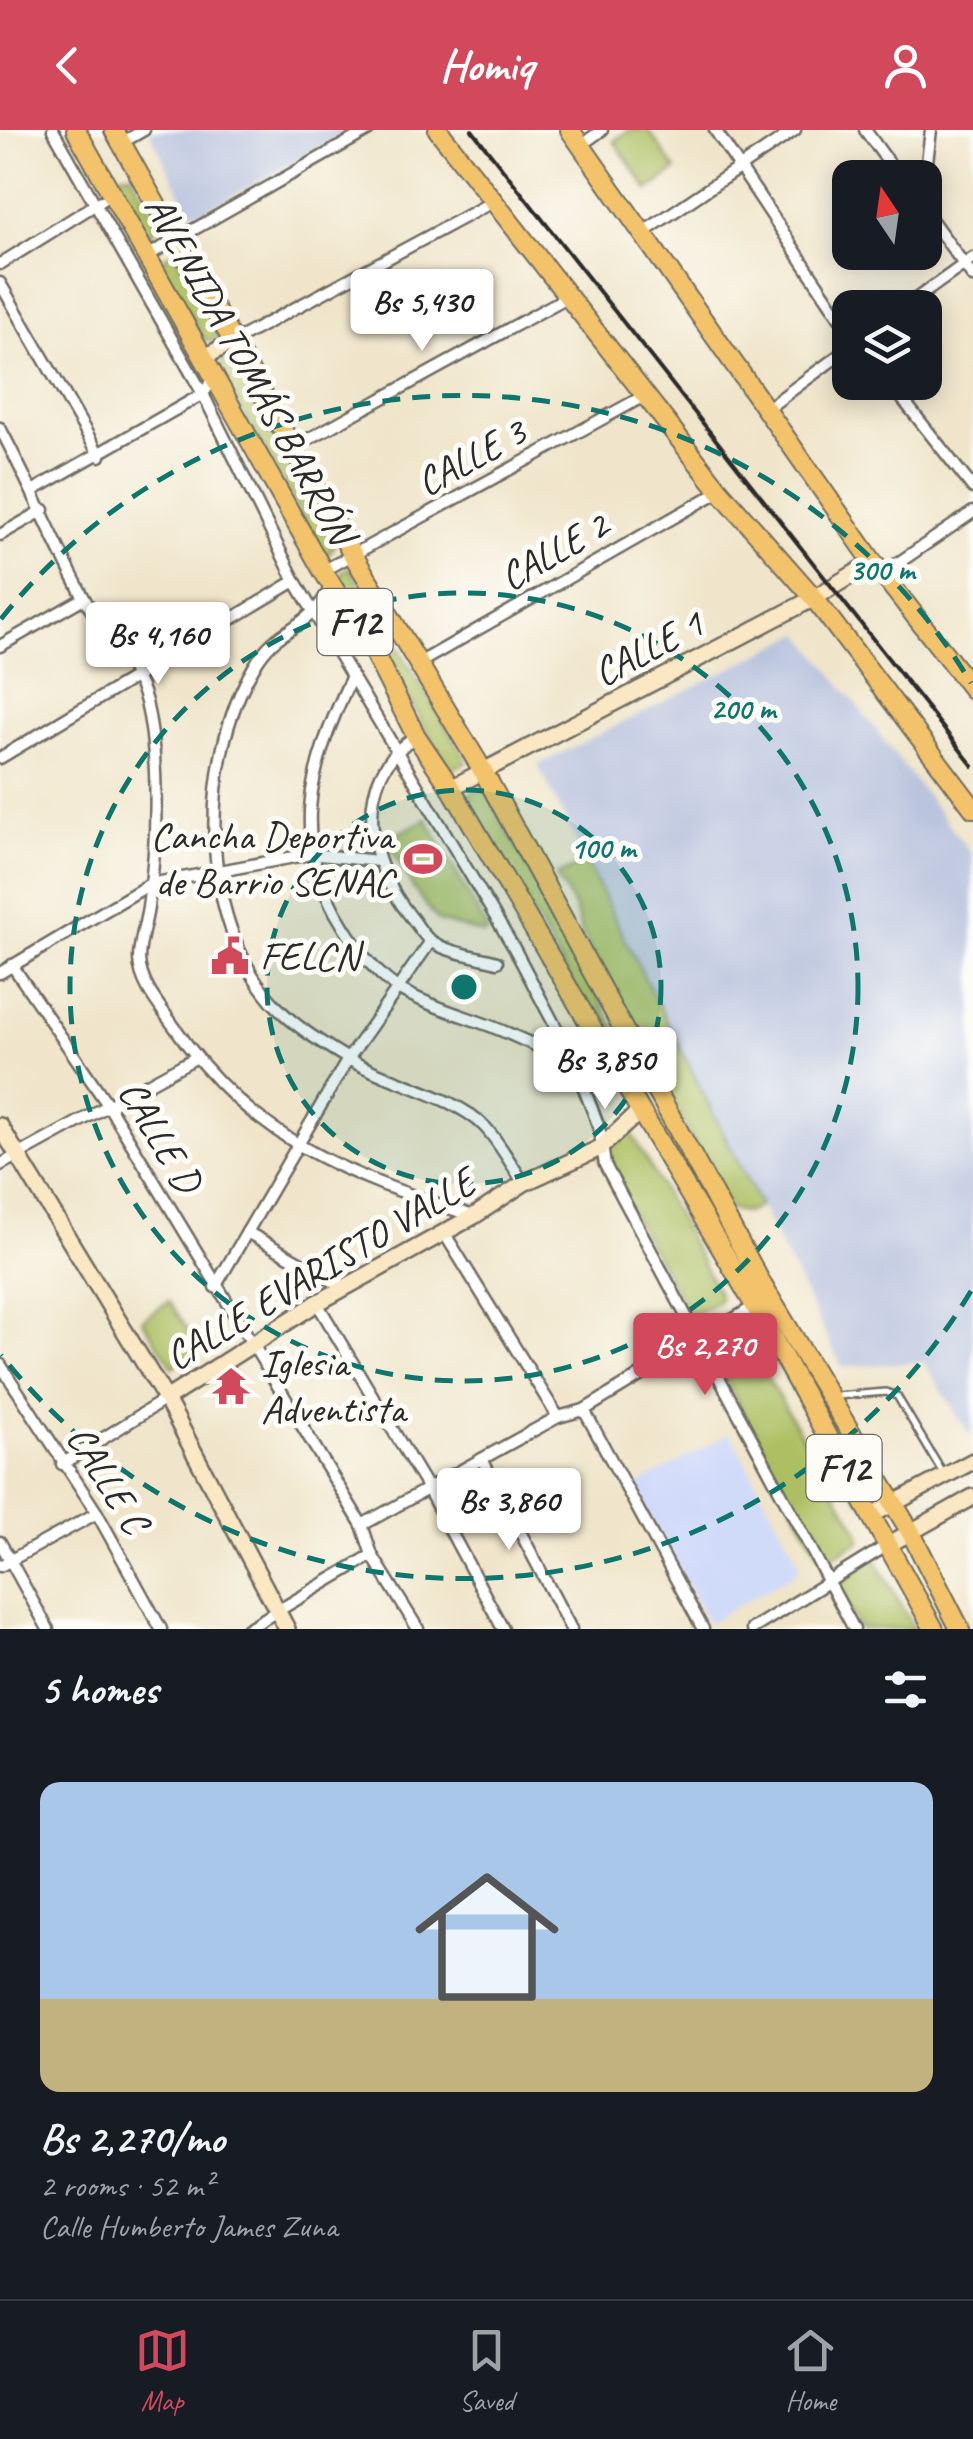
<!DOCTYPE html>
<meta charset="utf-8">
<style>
body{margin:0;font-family:Caveat,sans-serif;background:#20242c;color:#f1f3f6;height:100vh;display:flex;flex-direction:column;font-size:38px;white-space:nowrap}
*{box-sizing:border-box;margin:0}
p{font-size:32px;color:#9ea1a6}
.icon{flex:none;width:55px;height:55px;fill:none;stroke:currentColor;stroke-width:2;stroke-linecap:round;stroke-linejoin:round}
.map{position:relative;height:1499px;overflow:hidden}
.details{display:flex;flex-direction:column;background:#171b24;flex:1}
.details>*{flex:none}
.needle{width:65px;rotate:347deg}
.fabs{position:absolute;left:832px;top:30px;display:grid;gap:20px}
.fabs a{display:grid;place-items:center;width:110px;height:110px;border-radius:20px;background:#171b24;box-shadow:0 5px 25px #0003;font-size:50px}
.price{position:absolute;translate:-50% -85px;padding:0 22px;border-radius:10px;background:#fff;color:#222;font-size:32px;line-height:65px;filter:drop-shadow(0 2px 5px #0008)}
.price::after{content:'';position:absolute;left:50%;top:60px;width:30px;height:22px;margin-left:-15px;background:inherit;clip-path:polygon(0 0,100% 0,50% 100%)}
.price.selected{background:#d1495b;color:#fff}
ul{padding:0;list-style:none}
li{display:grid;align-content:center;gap:20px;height:530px;padding:0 40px}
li+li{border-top:2px solid #363941}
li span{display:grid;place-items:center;height:310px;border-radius:20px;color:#555}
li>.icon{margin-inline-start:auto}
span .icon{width:180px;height:180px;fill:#fffc;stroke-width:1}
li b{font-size:42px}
h2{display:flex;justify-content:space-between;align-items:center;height:120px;padding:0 40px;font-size:42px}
header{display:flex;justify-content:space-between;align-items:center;height:130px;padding:0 40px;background:#d1495b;color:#fff;font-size:45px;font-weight:700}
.tabs{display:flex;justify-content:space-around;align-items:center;height:140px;border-top:2px solid #363941;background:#171b24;font-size:28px;color:#9ea1a6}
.tabs a{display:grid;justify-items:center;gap:5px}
.tabs .selected{color:#d1495b}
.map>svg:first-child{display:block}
</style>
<header><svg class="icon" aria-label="back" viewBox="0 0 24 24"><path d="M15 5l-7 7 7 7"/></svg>Homiq<svg class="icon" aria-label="person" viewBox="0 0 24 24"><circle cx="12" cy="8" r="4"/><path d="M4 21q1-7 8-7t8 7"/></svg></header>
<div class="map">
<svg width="973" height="1499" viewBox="0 0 973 1499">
<rect width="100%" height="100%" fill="#fdfcf7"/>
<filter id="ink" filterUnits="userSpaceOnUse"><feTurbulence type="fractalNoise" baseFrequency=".01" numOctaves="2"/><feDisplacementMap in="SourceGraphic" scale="20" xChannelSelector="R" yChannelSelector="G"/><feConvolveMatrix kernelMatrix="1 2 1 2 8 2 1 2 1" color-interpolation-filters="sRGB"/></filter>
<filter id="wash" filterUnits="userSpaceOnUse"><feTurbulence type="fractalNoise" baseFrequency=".0048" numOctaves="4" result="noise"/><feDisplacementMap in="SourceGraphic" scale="40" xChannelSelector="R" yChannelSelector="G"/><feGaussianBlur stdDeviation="2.25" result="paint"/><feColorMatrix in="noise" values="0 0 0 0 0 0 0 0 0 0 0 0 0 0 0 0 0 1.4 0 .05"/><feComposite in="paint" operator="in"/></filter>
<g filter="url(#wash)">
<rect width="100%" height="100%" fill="#f0e5ca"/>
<!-- built -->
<path fill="#d0daf9" d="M730 1303 800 1433 798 1441 708 1493 633 1358Z"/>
<!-- industrial -->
<g fill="#bac4de">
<path d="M149 0H351L203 82 189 81Z"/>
<path d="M801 503 973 726V1302L969 1304 924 1232 842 1237 538 635Z"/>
</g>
<!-- green -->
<g fill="#adbf62" stroke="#6c7546" stroke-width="2.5">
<path d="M629 0H648L676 40 648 60 614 11Z"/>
<path d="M123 43 132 44 158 93 153 104 143 103 114 54Z"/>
<path d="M170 124 177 126 219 202 214 211 204 210 161 137 164 127Z"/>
<path d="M233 228 337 412 329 424 322 422 220 242 222 231Z"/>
<path d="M350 438 463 624 467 632 453 639 445 632 339 451 343 440Z"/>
<path d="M481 658 486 661 643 949 638 959 633 961 470 673 471 663Z"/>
<path d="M427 689 488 801 485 804 438 791 413 758 387 709Z"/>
<path d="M586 732 760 1076 746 1083 730 1079 581 801 575 778 556 746Z"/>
<path d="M655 982 875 1360 868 1372 859 1370 741 1170 648 997 650 984Z"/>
<path d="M630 1000 719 1164V1171L690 1186 598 1025Z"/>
<path d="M169 1171 200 1219 173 1237 142 1190Z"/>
<path d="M724 1186 732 1189 860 1403V1411L827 1430 821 1428 699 1200Z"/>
<path d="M864 1426 876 1430 914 1499H860L832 1449 834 1442Z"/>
</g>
</g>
<g filter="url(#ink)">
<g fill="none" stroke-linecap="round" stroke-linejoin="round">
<!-- lane casing -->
<g stroke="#706c63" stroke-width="10">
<path id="lane" d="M836 1266 886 1262 897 1266 944 1345"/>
</g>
<!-- street casing -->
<g stroke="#706c63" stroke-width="15">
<g id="street">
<path d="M53 0 203 264 295 451 514 818 572 928 599 997 605 1035 854 1499"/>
<path d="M715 0 850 203"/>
<path d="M865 0 900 48"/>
<path d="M121 13 144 0"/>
<path d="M581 15 602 0"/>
<path d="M925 48 931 0"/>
<path d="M925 81 973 147"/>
<path d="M644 102 795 0"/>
<path d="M147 126 369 0"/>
<path d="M0 134 101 71"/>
<path d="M0 153 100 326"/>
<path d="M903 178 973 128"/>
<path d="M232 212 496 70"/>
<path d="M889 252 973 358"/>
<path d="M768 278 850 217"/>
<path d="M0 298C30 354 54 413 84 468 103 502 137 535 146 572 160 630 157 718 148 777 146 793 139 812 139 829 140 854 159 875 173 895 253 1011 345 1044 473 1086"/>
<path d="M292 318 569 166"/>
<path d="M34 360 203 264 214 248"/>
<path d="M0 405 44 380"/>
<path d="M323 441 646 265"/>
<path d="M882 444 973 382"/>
<path d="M332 455C327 463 322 474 315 480 293 503 273 503 255 535 197 631 197 800 282 882 300 900 328 917 350 930 388 952 457 967 485 997 500 1013 511 1035 524 1053"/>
<path d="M0 516 84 468"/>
<path d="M419 533 720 361"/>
<path d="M351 548C309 639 287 708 345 799 359 821 378 847 401 860 427 875 458 884 485 894 513 904 542 921 570 927 582 929 597 925 608 924"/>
<path d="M416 606C350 649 367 733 411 787 417 794 423 806 431 811 448 823 477 826 497 832"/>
<path d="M0 628 295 451"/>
<path d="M12 835 108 975 362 1395 372 1425 418 1499"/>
<path d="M0 843 150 754 310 724 378 731"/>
<path d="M0 1035 195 928"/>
<path d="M443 1101 558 1287"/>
<path d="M247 1102 345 1158"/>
<path d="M215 1157 348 929 431 811"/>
<path d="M317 1173 428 1359 503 1499"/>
<path d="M0 1234 97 1383 161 1499"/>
<path d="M584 1280 703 1499"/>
<path d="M482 1329 571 1499"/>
<path d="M62 1334 166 1269"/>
<path d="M362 1395 558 1287 584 1280 755 1176"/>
<path d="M0 1412 48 1499"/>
<path d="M0 1436 97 1383"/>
<path d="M247 1499 372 1425"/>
<path d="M752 1499 886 1416"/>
</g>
</g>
<!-- secondary casing -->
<g stroke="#706c63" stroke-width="20">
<g id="secondary">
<path d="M203 228 232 212"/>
<path d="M451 658 814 468 873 432"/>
<path d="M0 996 166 1269 287 1499"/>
<path d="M166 1269 317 1173 474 1086 524 1053 600 1018 641 980"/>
<path d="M870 1386 973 1331"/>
<path d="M886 1416 973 1367"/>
</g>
</g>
<!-- primary casing -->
<g stroke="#706c63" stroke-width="22">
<g id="primary">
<path d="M76 0 323 441 375 525 416 606 451 658 755 1176 934 1499"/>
<path d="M114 0 353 425 483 641 764 1158 910 1401 960 1499"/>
<path d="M438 0 720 361 814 468 973 678"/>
<path d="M570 0 873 432 973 560"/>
</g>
</g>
<!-- lane -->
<use href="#lane" stroke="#fff" stroke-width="5"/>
<!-- street -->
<use href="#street" stroke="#fff" stroke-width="10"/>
<!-- secondary -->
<use href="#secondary" stroke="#fae7c3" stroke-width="15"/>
<!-- primary -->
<use href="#primary" stroke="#f2c36a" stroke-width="18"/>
<!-- rail -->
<path stroke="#2b2b2b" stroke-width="4" d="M472 0 973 636"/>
</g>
</g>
<!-- distance rings -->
<circle cx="464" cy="857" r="197" fill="#0f766e" fill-opacity=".12"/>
<g fill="none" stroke="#0f766e" stroke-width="5" stroke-dasharray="18 12">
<circle cx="464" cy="857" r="197"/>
<circle cx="464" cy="857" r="394"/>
<path d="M971 1161A591 591 0 0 1 1 1225M1 489A591 591 0 0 1 971 553"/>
</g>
<!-- icons -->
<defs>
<g id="stadium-bare" transform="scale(3)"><path d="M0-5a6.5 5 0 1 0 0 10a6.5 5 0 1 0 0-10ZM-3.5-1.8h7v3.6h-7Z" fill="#d1495b" stroke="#fdfcf7" stroke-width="2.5" paint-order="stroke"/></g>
<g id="civic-bare" transform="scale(3)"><path d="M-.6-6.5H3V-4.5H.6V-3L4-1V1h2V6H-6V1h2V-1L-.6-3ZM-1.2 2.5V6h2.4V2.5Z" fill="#d1495b" stroke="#fdfcf7" stroke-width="2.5" paint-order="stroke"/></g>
<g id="temple-bare" transform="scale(3)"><path d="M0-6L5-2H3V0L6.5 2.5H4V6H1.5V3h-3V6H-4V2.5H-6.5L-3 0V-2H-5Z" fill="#d1495b" stroke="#fdfcf7" stroke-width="2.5" paint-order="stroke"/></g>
</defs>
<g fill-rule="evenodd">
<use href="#stadium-bare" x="423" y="729"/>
<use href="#civic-bare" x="230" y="826"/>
<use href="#temple-bare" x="231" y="1256"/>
</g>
<g text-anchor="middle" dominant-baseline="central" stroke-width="10" stroke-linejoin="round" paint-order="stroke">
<!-- shield labels -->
<g fill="#fdfcf7" stroke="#6a6a68" stroke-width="2.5">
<rect x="317.5" y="459" width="75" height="66" rx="8"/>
<rect x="806.5" y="1305" width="75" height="66" rx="8"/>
</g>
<g font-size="38" font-weight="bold" fill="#2b2b2b">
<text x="355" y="492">F12</text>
<text x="844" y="1338">F12</text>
</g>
<!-- street labels -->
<g font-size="40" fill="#2b2b2b" stroke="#fdfcf7">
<text transform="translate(250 239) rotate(61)">AVENIDA TOMÁS BARRÓN</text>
<text transform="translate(471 327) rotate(-29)">CALLE 3</text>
<text transform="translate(554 421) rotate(-30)">CALLE 2</text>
<text transform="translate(648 518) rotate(-28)">CALLE 1</text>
<text transform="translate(160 1006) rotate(59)">CALLE D</text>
<text transform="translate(320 1139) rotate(-31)">CALLE EVARISTO VALLE</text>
<text transform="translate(108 1349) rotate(58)">CALLE C</text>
</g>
<!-- poi labels -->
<g font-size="40" fill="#2b2b2b" stroke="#fdfcf7" text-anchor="start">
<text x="393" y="706" text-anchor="end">Cancha Deportiva<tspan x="393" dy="46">de Barrio SENAC</tspan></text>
<text x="260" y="826">FELCN</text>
<text x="261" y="1233">Iglesia<tspan x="261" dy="46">Adventista</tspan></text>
</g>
</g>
<circle cx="464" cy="857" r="15" fill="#0f766e" stroke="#fdfcf7" stroke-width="5"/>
<g font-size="30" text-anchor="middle" font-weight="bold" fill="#0f766e" stroke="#fdfcf7" stroke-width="10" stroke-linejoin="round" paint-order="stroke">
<text x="882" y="450">300 m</text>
<text x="743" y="589">200 m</text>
<text x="603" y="728">100 m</text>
</g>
</svg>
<div class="fabs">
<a><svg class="needle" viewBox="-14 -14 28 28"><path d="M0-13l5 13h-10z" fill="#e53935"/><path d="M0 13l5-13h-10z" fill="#9ea1a6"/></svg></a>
<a><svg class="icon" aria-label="layers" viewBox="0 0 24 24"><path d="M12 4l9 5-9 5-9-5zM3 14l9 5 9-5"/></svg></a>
</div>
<b class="price" style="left:422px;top:224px">Bs 5,430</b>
<b class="price" style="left:158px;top:557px">Bs 4,160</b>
<b class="price" style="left:605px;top:982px">Bs 3,850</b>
<b class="price selected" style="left:705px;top:1268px">Bs 2,270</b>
<b class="price" style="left:509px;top:1423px">Bs 3,860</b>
</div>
<section class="details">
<h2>5 homes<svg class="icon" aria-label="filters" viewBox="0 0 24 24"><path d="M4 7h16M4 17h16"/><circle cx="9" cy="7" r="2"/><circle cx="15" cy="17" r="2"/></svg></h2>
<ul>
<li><span style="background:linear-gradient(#a9c7e8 70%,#c2b280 0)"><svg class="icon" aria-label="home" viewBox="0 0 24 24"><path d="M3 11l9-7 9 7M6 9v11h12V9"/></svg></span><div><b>Bs 2,270/mo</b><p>2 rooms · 52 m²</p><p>Calle Humberto James Zuna</p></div></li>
</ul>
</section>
<nav class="tabs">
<a class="selected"><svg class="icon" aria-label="map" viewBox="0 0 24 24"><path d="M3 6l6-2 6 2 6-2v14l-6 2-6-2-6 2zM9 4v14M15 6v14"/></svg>Map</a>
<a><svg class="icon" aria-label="saved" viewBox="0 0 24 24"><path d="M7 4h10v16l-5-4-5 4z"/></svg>Saved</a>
<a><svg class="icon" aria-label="home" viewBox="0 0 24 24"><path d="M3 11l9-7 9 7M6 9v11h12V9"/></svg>Home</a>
</nav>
